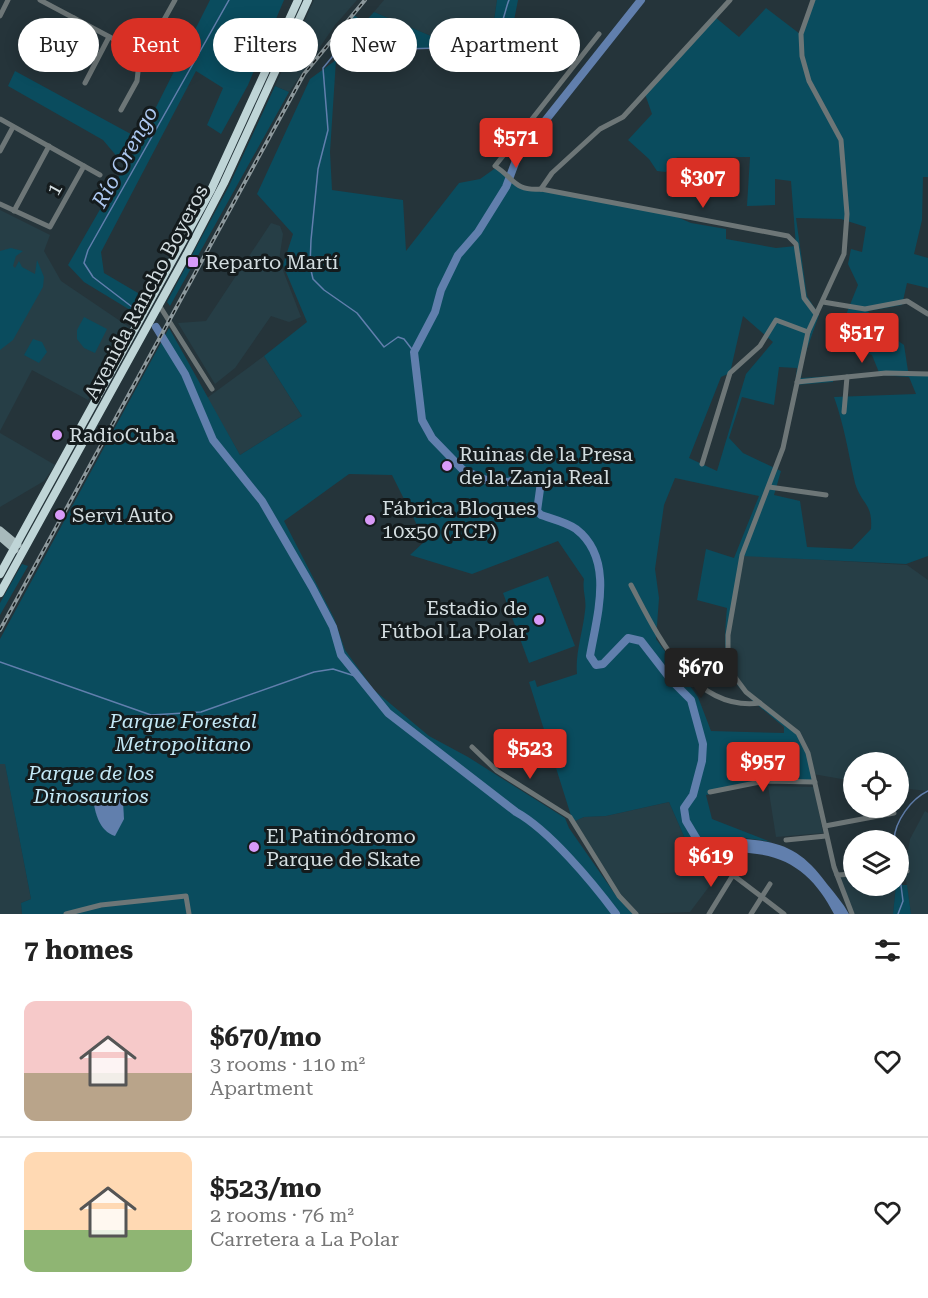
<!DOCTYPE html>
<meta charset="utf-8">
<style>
body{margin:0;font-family:"Roboto Serif",serif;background:#f6f6f6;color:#222;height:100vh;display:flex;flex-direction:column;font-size:22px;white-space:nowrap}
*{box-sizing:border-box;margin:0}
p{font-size:20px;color:#767676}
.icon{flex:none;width:33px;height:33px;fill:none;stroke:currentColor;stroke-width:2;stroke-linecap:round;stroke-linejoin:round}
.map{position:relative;height:914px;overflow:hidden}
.side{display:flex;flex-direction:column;background:#fff;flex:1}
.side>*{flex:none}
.guide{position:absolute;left:18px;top:18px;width:600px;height:54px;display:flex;gap:12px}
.tools{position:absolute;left:843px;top:752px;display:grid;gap:12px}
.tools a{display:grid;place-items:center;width:66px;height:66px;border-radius:50%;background:#fff;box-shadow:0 3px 15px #0003;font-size:30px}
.price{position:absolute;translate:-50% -51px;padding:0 14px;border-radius:6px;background:#d93025;color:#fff;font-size:20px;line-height:39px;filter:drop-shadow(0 2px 3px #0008)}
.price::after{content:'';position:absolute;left:50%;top:36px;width:18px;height:14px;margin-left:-9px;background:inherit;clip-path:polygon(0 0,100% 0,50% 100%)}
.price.selected{background:#222;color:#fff}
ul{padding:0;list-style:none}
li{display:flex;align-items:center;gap:18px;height:150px;padding:0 24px}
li+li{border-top:2px solid #e0e0e0}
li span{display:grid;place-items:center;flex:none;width:168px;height:120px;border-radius:12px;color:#555}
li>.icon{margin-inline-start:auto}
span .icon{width:72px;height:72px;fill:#fffc;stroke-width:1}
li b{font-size:26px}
h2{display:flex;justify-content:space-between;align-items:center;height:72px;padding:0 24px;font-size:26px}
.pill{padding:0 21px;border-radius:27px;background:#fff;box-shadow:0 3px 15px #0003;font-size:21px;line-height:54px}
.pill.selected{background:#d93025;color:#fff}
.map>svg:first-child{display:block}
</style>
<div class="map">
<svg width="928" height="914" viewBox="0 0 928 914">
<rect width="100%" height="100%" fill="#25343a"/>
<!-- built -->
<g fill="#263e46">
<path d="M314 0H357L335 25 289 92 275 86Z"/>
<path d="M384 0H497L493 27 474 33 431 36 374 12Z"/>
<path d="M0 210 50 235 44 251 61 281 129 327 88 400 32 370 0 431Z"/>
<path d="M271 223 280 226 283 234 279 260 301 317 289 322 271 316 235 368 215 384 178 323 206 321Z"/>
<path d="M264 356 302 416 240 455 207 398Z"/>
<path d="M0 433 55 465 44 481 0 507Z"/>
<path d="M742 555 907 565 928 580V791L899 788 898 762H854L853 781 813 774 798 733 760 703 734 676 728 657V635Z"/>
<path d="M5 763 31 899 21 903 22 914H0V764Z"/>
<path d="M768 786 814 787 823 833 776 837Z"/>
<path d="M669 802 690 850 726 858 714 880 690 912 636 914 619 896 573 822 584 817 606 816Z"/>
<path d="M925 811 928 813V914H911L906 880 907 856 910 839Z"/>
<path d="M837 875H853L854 885H896L893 914H852Z"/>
</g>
<!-- green -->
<g fill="#0a4c5e" fill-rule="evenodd">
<path d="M210 0H284L248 85 221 134 207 125 223 88 196 71 101 252 104 273 143 296 135 313 84 282 68 265 125 166 103 140 8 86 15 71 140 139Z"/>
<path d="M497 0H518L509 46 466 54 444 48 344 50 328 44 353 14 364 23 374 12 431 36 474 33 493 27Z"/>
<path d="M812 0H928V177H923L922 220 914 254 928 258V288L907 283 902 305 868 311 881 329 904 345 908 371 928 375V556L906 564 742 556C736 587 724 625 728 657 734 699 777 705 798 734 808 748 811 766 815 782L765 781 706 795 712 819 771 842C747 838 708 830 690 850L669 802 606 816 584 817 573 822 529 682 535 680 537 687 577 674C575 654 583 631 585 611 587 599 582 591 584 579L558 541 472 574 410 555 425 541 392 475 349 474 284 521 334 618 345 650 374 690 429 736 468 757 565 818 569 828 617 897 633 914H22L21 903 31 899 5 764H0V639L169 328 240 455 302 416 264 356 307 322 283 265 293 234 257 194 310 79 336 60 330 152 332 190 403 200 406 251 459 183 480 179 497 167 520 188 541 189 670 214 691 223 726 229V239L776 248 796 246 791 181 775 179V205L747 206 750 157H677L666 172 657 171 649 159 628 140 652 114 645 94 715 17 739 37 766 8 800 34ZM796 218 841 219 866 227 862 252 851 249 848 264 858 285 847 312 840 347 872 355 880 375 909 377 916 394 834 397C845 428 848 452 855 483 861 504 873 503 871 529L852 549 807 547 800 501 774 495 781 471 743 453 729 438 742 397 774 405 779 367 797 368 795 385 833 382V376L801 378 803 360 819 315 807 296ZM743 316 773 342 746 374 717 471 689 458 721 377 730 373ZM675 478 759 496 734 558 706 549 697 600 727 608C720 680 730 682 784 727V733L711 731 698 697 656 639 659 598 655 569 664 505Z"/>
<path d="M275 86 289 92 170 306 167 302 229 186Z"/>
<path d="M11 248 23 251 16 256 13 266 15 268 19 261 22 267 35 274 37 260 44 277 43 287 13 340 0 350V251Z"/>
<path d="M84 317 107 329 95 353 84 348 77 339V330Z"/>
<path d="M33 339 42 342 47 352 39 363 24 355Z"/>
<path d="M22 564 28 566 0 615V603Z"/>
<path d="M548 576 575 646 529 663 503 593Z"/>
<path d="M896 885H907L911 914H893Z"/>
</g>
<!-- water -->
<g fill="#617fad">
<path d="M102 793 116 795 123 801 124 819 115 836C99 831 95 813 93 798Z"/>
<path d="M723 838C773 840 797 842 827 884 835 894 843 903 849 914H834C818 882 794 858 757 854 735 851 718 851 698 841Z"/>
</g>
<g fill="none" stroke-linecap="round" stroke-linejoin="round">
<!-- stream -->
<g stroke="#617fad" stroke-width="1.5">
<path d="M140 313 93 277 84 263 88 250 229 0"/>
<path d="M414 352 404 339 398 337 384 347 357 313 324 290 313 279 310 266 311 240 318 169 328 130 323 68 333 56 344 50C378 47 472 54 495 34 503 28 505 9 509 0"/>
<path d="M0 662 151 715 201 712 314 672 333 669 358 677"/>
<path d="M894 840C895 821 911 799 928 791"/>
<path d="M898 914 903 901 898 862"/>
</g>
<!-- river -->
<g stroke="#617fad" stroke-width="8">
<path d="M641 0 518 155 506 187 478 232 458 255 441 290 435 312 414 352 422 420 432 438 463 470 486 480 508 482 530 475 537 477 541 482 537 511 541 515C552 519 566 522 576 529 615 559 597 615 590 656L596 665 603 664 628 638 641 641 672 681 691 700 703 744 702 761 693 795 684 808 686 821 698 841 708 843"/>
<path d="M156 327 185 374 213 440 262 501 312 587 333 627 341 655 388 713 516 812C549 830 593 883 616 914"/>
</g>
<!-- minor -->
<g stroke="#6d7677" stroke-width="5">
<path d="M40 0 140 53"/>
<path d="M813 0 801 34 802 56 809 81 841 140 847 214 844 254 808 332 783 448 742 555 728 635V657L734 676 746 692 798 733 808 753 834 867 852 914"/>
<path d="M0 16 8 0"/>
<path d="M599 34 495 166C515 179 514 191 541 189L788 236 796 244 804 298 816 314"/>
<path d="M140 53 146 52 175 0"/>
<path d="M71 66 92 28"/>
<path d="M46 68 74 18"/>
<path d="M85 83 109 37"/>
<path d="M121 110 137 81 140 53"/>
<path d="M0 119 100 175"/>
<path d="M0 151 13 127"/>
<path d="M541 189 552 173 600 129 623 117 730 0"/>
<path d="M0 204 50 227 84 166"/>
<path d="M14 211 49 146"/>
<path d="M823 302 865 309 907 301 928 314"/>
<path d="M159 305 212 389"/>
<path d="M797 382 886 373 928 374"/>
<path d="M844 412 847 377"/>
<path d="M702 464 730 373 760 346 776 320 808 332"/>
<path d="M769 487 826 495"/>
<path d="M631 585C657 634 692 712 760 703"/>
<path d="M472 747 497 771 570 817 619 896 636 914"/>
<path d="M710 792 765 781 815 782"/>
<path d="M825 826 894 813"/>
<path d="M786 840 826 836"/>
<path d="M898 871H907"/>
<path d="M837 875 854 874"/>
<path d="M66 914 101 905 186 896 189 914"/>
<path d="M709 914 733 875 784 914"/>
<path d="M751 914 770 884"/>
</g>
<!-- major -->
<g stroke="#a8babc" stroke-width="7">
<path d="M0 530 18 545"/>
<path d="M0 537 15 550"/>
</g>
<!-- highway -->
<g stroke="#bfd5d7" stroke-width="8">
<path d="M0 574 211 190 298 0"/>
<path d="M0 593 187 254 224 183 308 0"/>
</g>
<!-- rail casing -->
<g stroke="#8c989c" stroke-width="4">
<path id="rail" d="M0 630 304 74 365 0"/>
</g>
<!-- rail -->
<use href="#rail" stroke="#141b1d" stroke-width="1.5" stroke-dasharray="4.5" stroke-linecap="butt"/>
</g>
<!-- markers -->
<g fill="#d89af8" stroke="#141b1d" stroke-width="2">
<rect x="187" y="256" width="12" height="12" rx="3"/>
<circle cx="57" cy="435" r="6"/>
<circle cx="447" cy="466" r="6"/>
<circle cx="60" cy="515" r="6"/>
<circle cx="370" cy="520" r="6"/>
<circle cx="539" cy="620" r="6"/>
<circle cx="254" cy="847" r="6"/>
</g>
<g text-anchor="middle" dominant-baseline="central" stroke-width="6" stroke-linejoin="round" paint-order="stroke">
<!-- street labels -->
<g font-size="20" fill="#d3dde0" stroke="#141b1d">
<text transform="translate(54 189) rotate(-61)">1</text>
<text transform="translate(146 292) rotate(-62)">Avenida Rancho Boyeros</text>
</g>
<!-- poi labels -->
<g font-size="20" fill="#d3dde0" stroke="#141b1d" text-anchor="start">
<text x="205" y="262">Reparto Martí</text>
<text x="69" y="435">RadioCuba</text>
<text x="459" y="454">Ruinas de la Presa<tspan x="459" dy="23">de la Zanja Real</tspan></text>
<text x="382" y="508">Fábrica Bloques<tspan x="382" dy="23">10x50 (TCP)</tspan></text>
<text x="72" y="515">Servi Auto</text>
<text x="527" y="608" text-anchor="end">Estadio de<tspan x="527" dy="23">Fútbol La Polar</tspan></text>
<text x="266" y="836">El Patinódromo<tspan x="266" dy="23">Parque de Skate</tspan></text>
</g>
<!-- park labels -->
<g font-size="20" font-style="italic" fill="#c3e8f6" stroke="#141b1d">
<text x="183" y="721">Parque Forestal<tspan x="183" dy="23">Metropolitano</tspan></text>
<text x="91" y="773">Parque de los<tspan x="91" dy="23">Dinosaurios</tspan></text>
</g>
<!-- water labels -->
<g font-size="21" font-style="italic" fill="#aec9f2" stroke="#141b1d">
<text transform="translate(125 157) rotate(-61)">Río Orengo</text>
</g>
</g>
</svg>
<div class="tools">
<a><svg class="icon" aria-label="locate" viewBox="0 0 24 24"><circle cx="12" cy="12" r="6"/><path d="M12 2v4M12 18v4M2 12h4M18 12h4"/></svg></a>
<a><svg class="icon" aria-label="layers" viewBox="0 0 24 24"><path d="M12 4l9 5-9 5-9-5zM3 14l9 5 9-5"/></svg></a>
</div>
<b class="price" style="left:516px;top:169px">$571</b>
<b class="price" style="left:703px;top:209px">$307</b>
<b class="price" style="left:862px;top:364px">$517</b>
<b class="price selected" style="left:701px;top:699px">$670</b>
<b class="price" style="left:530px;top:780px">$523</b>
<b class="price" style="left:763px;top:793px">$957</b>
<b class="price" style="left:711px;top:888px">$619</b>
<div class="guide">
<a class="pill">Buy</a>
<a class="pill selected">Rent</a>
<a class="pill">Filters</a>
<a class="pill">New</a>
<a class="pill">Apartment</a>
</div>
</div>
<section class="side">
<h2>7 homes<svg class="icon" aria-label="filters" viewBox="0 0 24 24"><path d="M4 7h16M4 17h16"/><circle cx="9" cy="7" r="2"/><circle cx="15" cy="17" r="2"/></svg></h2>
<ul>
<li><span style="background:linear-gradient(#f6c9c9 60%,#b9a48a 0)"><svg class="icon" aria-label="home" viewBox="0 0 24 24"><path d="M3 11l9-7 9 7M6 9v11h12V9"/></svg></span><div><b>$670/mo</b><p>3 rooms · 110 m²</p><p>Apartment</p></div><svg class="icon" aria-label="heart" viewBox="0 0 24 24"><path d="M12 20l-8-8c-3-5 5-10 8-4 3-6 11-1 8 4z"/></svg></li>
<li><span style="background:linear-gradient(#ffd9b3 65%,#8fb573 0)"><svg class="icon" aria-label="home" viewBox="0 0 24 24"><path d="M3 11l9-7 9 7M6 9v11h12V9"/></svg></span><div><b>$523/mo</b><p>2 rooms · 76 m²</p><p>Carretera a La Polar</p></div><svg class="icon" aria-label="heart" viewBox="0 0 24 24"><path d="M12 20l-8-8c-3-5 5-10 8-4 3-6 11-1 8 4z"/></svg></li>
</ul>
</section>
